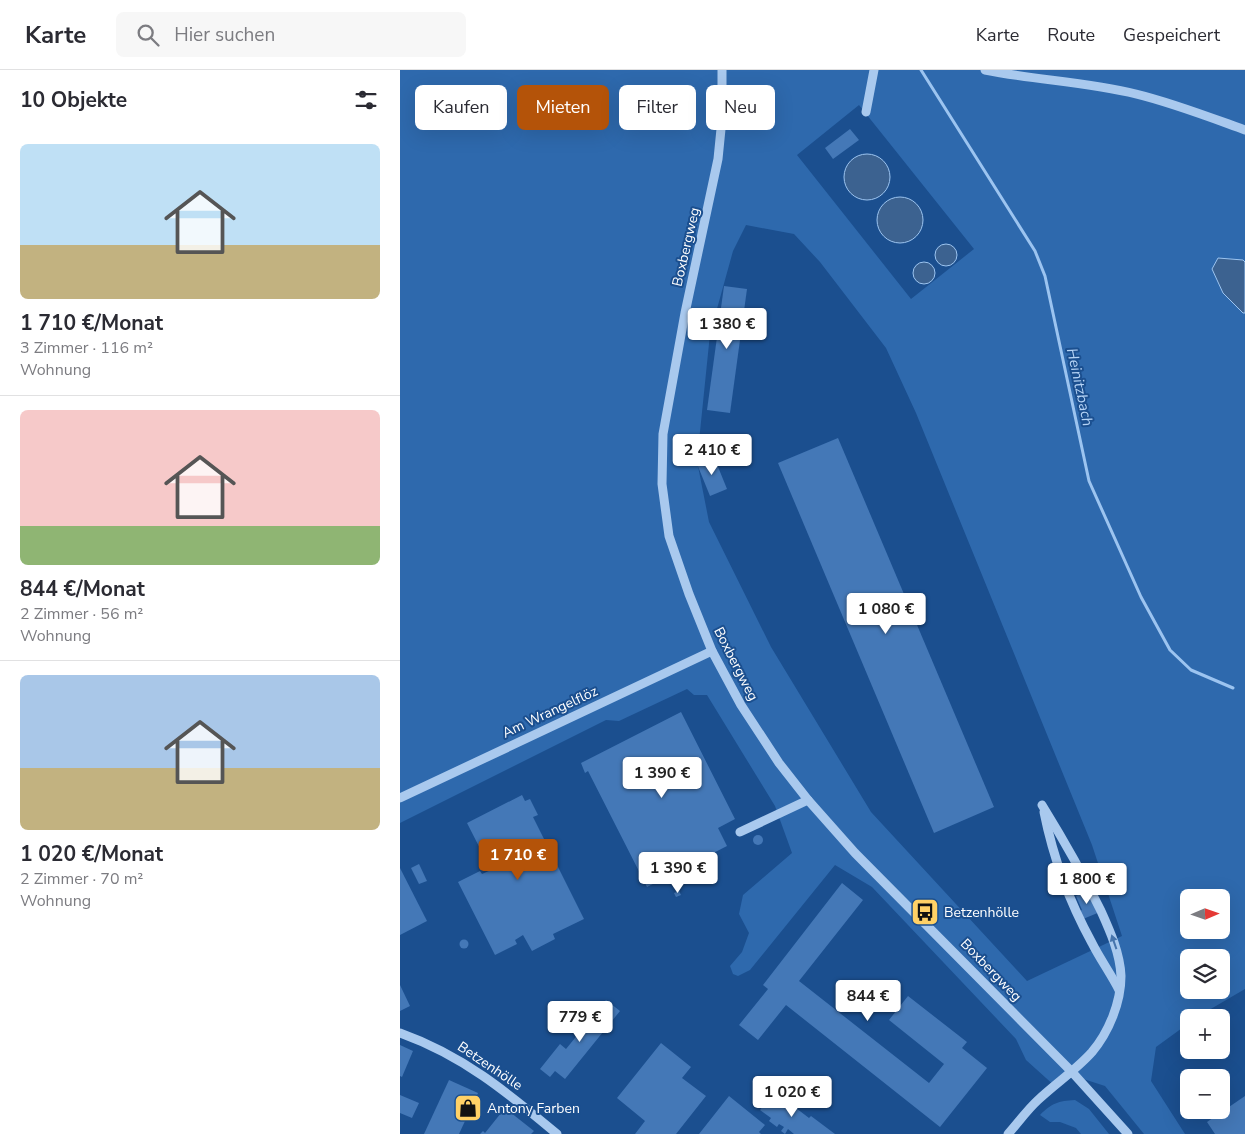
<!DOCTYPE html>
<html lang="de">
<meta charset="utf-8">
<style>
body{margin:0;font-family:"Nunito Sans",sans-serif;background:#f7f7f7;color:#2b2b33;height:100vh;display:flex;flex-direction:column;font-size:19px;white-space:nowrap}
*{box-sizing:border-box;margin:0}
p{font-size:16px;color:#7c7c81}
.icon{flex:none;width:28px;height:28px;fill:none;stroke:currentColor;stroke-width:2;stroke-linecap:round;stroke-linejoin:round}
.map{position:relative;flex:1;overflow:hidden}
.details{display:flex;flex-direction:column;background:#fff;width:400px}
.details>*{flex:none}
.guide{position:absolute;left:15px;top:15px;width:475px;height:45px;display:flex;gap:10px}
.needle{width:32px;rotate:88deg}
.tools{position:absolute;left:780px;top:819px;display:grid;gap:10px}
.tools a{display:grid;place-items:center;width:50px;height:50px;border-radius:8px;background:#fff;box-shadow:0 5px 20px #0002;font-size:25px}
.price{position:absolute;translate:-50% -42px;padding:0 11px;border-radius:5px;background:#fff;color:#222;font-size:16px;line-height:32px;filter:drop-shadow(0 1px 2px #0008)}
.price::after{content:'';position:absolute;left:50%;top:30px;width:15px;height:11px;margin-left:-8px;background:inherit;clip-path:polygon(0 0,100% 0,50% 100%)}
.price.active{background:#b45309;color:#fff}
ul{padding:0;list-style:none}
li{display:grid;align-content:center;gap:10px;height:265px;padding:0 20px}
li+li{border-top:1px solid #e1e1e2}
li span{display:grid;place-items:center;height:155px;border-radius:8px;color:#555}
li>.icon{margin-inline-start:auto}
span .icon{width:90px;height:90px;fill:#fffc;stroke-width:1}
li b{font-size:21px}
h2{display:flex;justify-content:space-between;align-items:center;height:60px;padding:0 20px;font-size:21px}
.tag{padding:0 18px;border-radius:8px;background:#fff;box-shadow:0 5px 20px #0002;font-size:18px;line-height:45px}
.tag.active{background:#b45309;color:#fff}
header{display:flex;align-items:center;gap:30px;box-sizing:border-box;height:70px;padding:0 25px;background:#fff;border-bottom:1px solid #e1e1e2}
header strong{font-size:24px}
nav{display:flex;gap:28px;margin-inline-start:auto;font-size:18px}
.search{width:350px;height:45px;background:#f7f7f7;display:flex;align-items:center;gap:12px;box-sizing:border-box;padding:0 18px;border-radius:8px;color:#7c7c81;font-size:19px}
main{display:flex;flex:1;min-height:0}
.map>svg:first-child{display:block}
</style>
<header>
<strong>Karte</strong>
<div class="search"><svg class="icon" aria-label="search" viewBox="0 0 24 24"><circle cx="10" cy="10" r="6"/><path d="M15 15l6 6"/></svg>Hier suchen</div>
<nav><a>Karte</a><a>Route</a><a>Gespeichert</a></nav>
</header>
<main>
<section class="details">
<h2>10 Objekte<svg class="icon" aria-label="filters" viewBox="0 0 24 24"><path d="M4 7h16M4 17h16"/><circle cx="9" cy="7" r="2"/><circle cx="15" cy="17" r="2"/></svg></h2>
<ul>
<li><span style="background:linear-gradient(#bfe0f5 65%,#c2b280 0)"><svg class="icon" aria-label="home" viewBox="0 0 24 24"><path d="M3 11l9-7 9 7M6 9v11h12V9"/></svg></span><div><b>1 710 €/Monat</b><p>3 Zimmer · 116 m²</p><p>Wohnung</p></div></li>
<li><span style="background:linear-gradient(#f6c9c9 75%,#8fb573 0)"><svg class="icon" aria-label="home" viewBox="0 0 24 24"><path d="M3 11l9-7 9 7M6 9v11h12V9"/></svg></span><div><b>844 €/Monat</b><p>2 Zimmer · 56 m²</p><p>Wohnung</p></div></li>
<li><span style="background:linear-gradient(#a9c7e8 60%,#c2b280 0)"><svg class="icon" aria-label="home" viewBox="0 0 24 24"><path d="M3 11l9-7 9 7M6 9v11h12V9"/></svg></span><div><b>1 020 €/Monat</b><p>2 Zimmer · 70 m²</p><p>Wohnung</p></div></li>
</ul>
</section>
<div class="map">
<svg width="845" height="1064" viewBox="0 0 845 1064">
<rect width="100%" height="100%" fill="#1b4f8f"/>
<!-- green -->
<g fill="#2e69ad" fill-rule="evenodd">
<path d="M0 0H845V919L797 947 789 948V953L756 977 751 1011 785 1064H744L705 1016 668 1004 656 1017 626 990 616 969 472 817 435 795 350 900 338 906 333 904 330 896 342 882 349 863 339 844 343 825 392 783 375 736 307 625H294L287 619 219 651 206 650 0 753ZM459 35 574 179 511 229 397 85ZM346 155 394 164 420 192 486 278 516 343 692 775 722 866 627 911 471 742 371 577 309 452 297 391 310 264 333 181ZM789 828H821V860H789ZM789 888H821V920H789Z"/>
<path d="M675 1030 689 1039 709 1064H681L676 1058 660 1052H650L640 1045C652 1033 658 1031 675 1030Z"/>
</g>
<!-- water -->
<g fill="#3c6290" stroke="#9cc4f0">
<circle cx="467" cy="107" r="23"/>
<circle cx="500" cy="150" r="23"/>
<circle cx="546" cy="185" r="11"/>
<path d="M818 188 843 190 845 192V243H843L823 223 812 199Z"/>
<circle cx="524" cy="203" r="11"/>
</g>
<g fill="none" stroke-linecap="round" stroke-linejoin="round">
<!-- stream -->
<path stroke="#9cc4f0" stroke-width="3" d="M521 0 635 181 645 206 689 411 741 527 770 580 791 600 833 618"/>
</g>
<!-- building -->
<g fill="#4478b7">
<path d="M450 59 459 70 433 89 425 78Z"/>
<path d="M324 216 347 219 330 343 307 340Z"/>
<path d="M438 368 594 737 534 763 378 393Z"/>
<path d="M314 387 327 419 310 426 297 394Z"/>
<path d="M281 642 335 749 318 758 327 776 247 817 188 701 185 703 181 693Z"/>
<path d="M122 725 125 731 130 729 138 745 133 747 184 849 153 864 155 869 132 881 123 865 115 870 117 874 95 885 58 812 80 801 82 804 91 800 67 753Z"/>
<circle cx="358" cy="770" r="5"/>
<path d="M19 794 27 811 19 814 11 798Z"/>
<path d="M0 798 27 851 0 865Z"/>
<path d="M442 813 463 830 399 911 529 1013 544 994 489 950 508 926 567 972 562 978 587 998 540 1057 386 935 358 970 339 955 368 919 363 915Z"/>
<path d="M279 821 281 825 276 827 274 823Z"/>
<path d="M688 821 700 842 683 849 680 841 682 840 676 826Z"/>
<circle cx="64" cy="874" r="4.5"/>
<path d="M0 915 10 936 0 941Z"/>
<path d="M206 930 220 941 165 1009 155 1001 150 1007 140 999 160 974 166 979Z"/>
<path d="M261 973 291 997 282 1008 306 1026 276 1064H235L245 1051 217 1028Z"/>
<path d="M0 975 13 981 2 1007 0 1006Z"/>
<path d="M49 1010 78 1023 59 1064H24Z"/>
<path d="M0 1025 19 1033 12 1048 0 1043Z"/>
<path d="M329 1026 365 1055 359 1062 361 1064H299Z"/>
<path d="M371 1026 382 1034 387 1027 394 1033 392 1035 409 1048 411 1046 435 1064H394L388 1059 385 1064 381 1061 384 1057 379 1054 377 1057 369 1051 371 1048 360 1040Z"/>
<path d="M845 1026V1064H815L807 1052Z"/>
<path d="M105 1038 134 1061 131 1064H80L83 1061 85 1063Z"/>
</g>
<g fill="none" stroke-linecap="round" stroke-linejoin="round">
<!-- minor -->
<g stroke="#a9c9ee" stroke-width="9">
<path d="M322 0V49L318 89 285 243 263 364 262 414 269 466 289 524 312 581 341 635 379 693 408 730 455 783 672 1002 728 1064"/>
<path d="M585 0C635 10 687 12 736 24 773 33 809 47 845 60"/>
<path d="M466 42 474 0"/>
<path d="M0 728 312 581"/>
<path d="M644 742C653 787 670 833 692 873 700 889 711 904 719 920"/>
<path d="M340 762 408 730"/>
<path d="M0 963C62 985 107 1022 157 1064"/>
<path d="M608 1064C618 1053 627 1040 638 1030 656 1013 676 1000 692 982 709 962 721 932 721 906 720 883 710 861 701 841 683 804 663 769 642 735"/>
</g>
</g>
<!-- one-way arrows -->
<defs><path id="oneway-solid" d="M-6-.8H1V-3.2L6.5 0L1 3.2V.8H-6Z" transform="scale(1.25)"/></defs>
<use fill="#4674ac" href="#oneway-solid" transform="translate(714 872) rotate(-109)"/>
<!-- icons -->
<defs>
<g id="bus-square" transform="scale(1.4375)"><rect x="-9" y="-9" width="18" height="18" rx="4" fill="#ffd166" stroke="#1b4f8f"/><path d="M-5-6H5V4H4V6H2V4H-2V6H-4V4H-5ZM-3.5-4V0h7V-4ZM-3.5 1.2v1.5H-2V1.2ZM2 1.2v1.5H3.5V1.2Z" fill="#111"/></g>
<g id="shop-square" transform="scale(1.4375)"><rect x="-9" y="-9" width="18" height="18" rx="4" fill="#ffd166" stroke="#1b4f8f"/><path d="M-5-2.5h2.3a2.7 3.5 0 0 1 5.4 0H5L5.5 6h-11ZM-1.5-2.5h3a1.5 2.3 0 0 0-3 0Z" fill="#111"/></g>
</defs>
<g fill-rule="evenodd">
<use href="#bus-square" x="525" y="842"/>
<use href="#shop-square" x="68" y="1038"/>
</g>
<g text-anchor="middle" dominant-baseline="central" stroke-width="4" stroke-linejoin="round" paint-order="stroke">
<!-- street labels -->
<g font-size="14" fill="#fff" stroke="#1b4f8f">
<text transform="translate(286 177) rotate(-77)">Boxbergweg</text>
<text transform="translate(336 594) rotate(63)">Boxbergweg</text>
<text transform="translate(150 642) rotate(-25)">Am Wrangelflöz</text>
<text transform="translate(591 900) rotate(46)">Boxbergweg</text>
<text transform="translate(90 996) rotate(34)">Betzenhölle</text>
</g>
<!-- poi labels -->
<g font-size="14" fill="#fff" stroke="#1b4f8f" text-anchor="start">
<text x="544" y="842">Betzenhölle</text>
<text x="87" y="1038">Antony Farben</text>
</g>
<!-- water labels -->
<g font-size="15" font-style="italic" fill="#b5d3f5" stroke="#1b4f8f">
<text transform="translate(680 317) rotate(78)">Heinitzbach</text>
</g>
</g>
</svg>
<div class="tools">
<a><svg class="needle" viewBox="-14 -14 28 28"><path d="M0-13l5 13h-10z" fill="#e53935"/><path d="M0 13l5-13h-10z" fill="#7c7c81"/></svg></a>
<a><svg class="icon" aria-label="layers" viewBox="0 0 24 24"><path d="M12 4l9 5-9 5-9-5zM3 14l9 5 9-5"/></svg></a>
<a>+</a>
<a>−</a>
</div>
<b class="price" style="left:327px;top:280px">1 380 €</b>
<b class="price" style="left:312px;top:406px">2 410 €</b>
<b class="price" style="left:486px;top:565px">1 080 €</b>
<b class="price" style="left:262px;top:729px">1 390 €</b>
<b class="price active" style="left:118px;top:811px">1 710 €</b>
<b class="price" style="left:278px;top:824px">1 390 €</b>
<b class="price" style="left:687px;top:835px">1 800 €</b>
<b class="price" style="left:468px;top:952px">844 €</b>
<b class="price" style="left:180px;top:973px">779 €</b>
<b class="price" style="left:392px;top:1048px">1 020 €</b>
<div class="guide">
<a class="tag">Kaufen</a>
<a class="tag active">Mieten</a>
<a class="tag">Filter</a>
<a class="tag">Neu</a>
</div>
</div>
</main>
